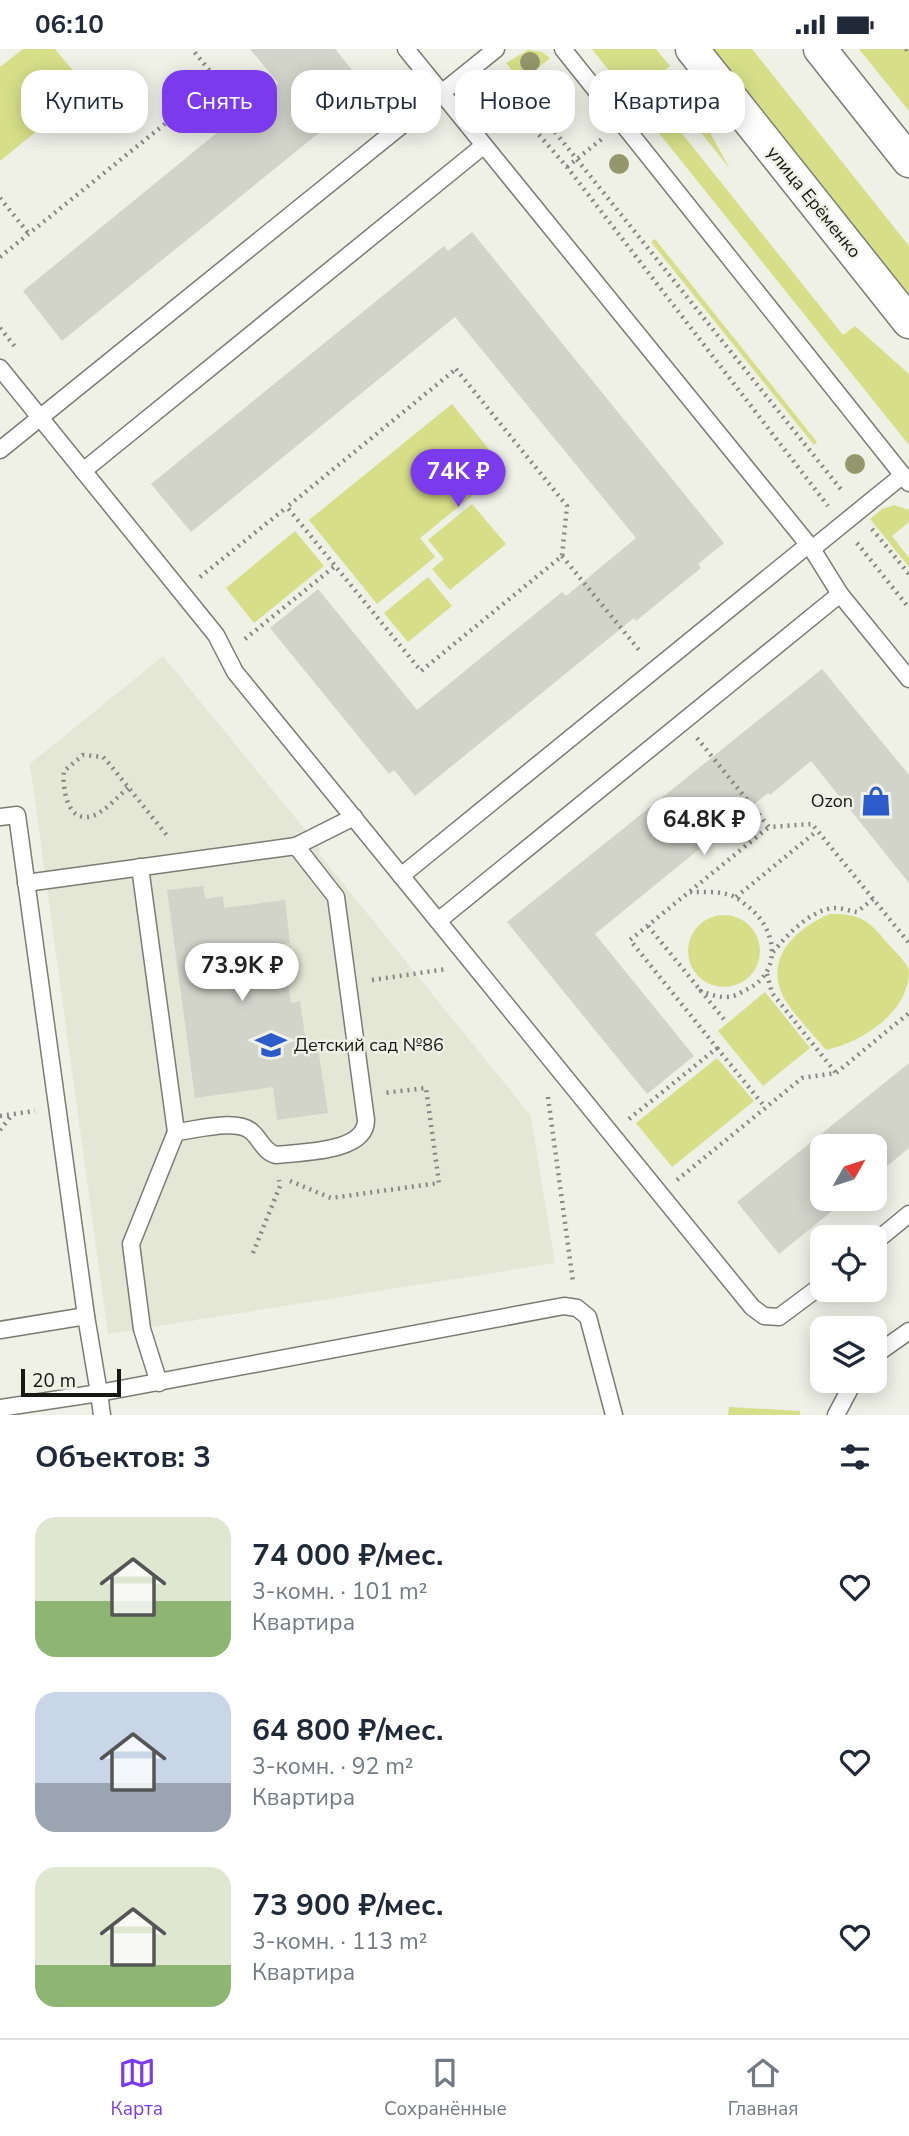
<!DOCTYPE html>
<html lang="ru">
<meta charset="utf-8">
<style>
body{margin:0;font-family:"Nunito Sans",sans-serif;background:#f2f2f3;color:#1f2937;height:100vh;display:flex;flex-direction:column;font-size:26px;white-space:nowrap}
*{box-sizing:border-box;margin:0}
p{font-size:23px;color:#747a83}
.icon{flex:none;width:38px;height:38px;fill:none;stroke:currentColor;stroke-width:2;stroke-linecap:round;stroke-linejoin:round}
.map{position:relative;height:1366px;overflow:hidden}
.sheet{display:flex;flex-direction:column;background:#fff;flex:1}
.sheet>*{flex:none}
.banner{position:absolute;left:21px;top:21px;width:868px;height:63px;display:flex;gap:14px}
.needle{width:46px;rotate:51deg}
.buttons{position:absolute;left:810px;top:1085px;display:grid;gap:14px}
.buttons a{display:grid;place-items:center;width:77px;height:77px;border-radius:14px;background:#fff;box-shadow:0 4px 18px #0003;font-size:35px}
.scale{position:absolute;left:21px;bottom:18px;width:100px;box-sizing:border-box;padding-left:7px;border:4px solid #171814;border-top:0;font-size:19px;line-height:24px;white-space:nowrap;color:#171814;-webkit-text-stroke:5px #eff0e6;paint-order:stroke}
.price{position:absolute;translate:-50% -60px;padding:0 16px;border-radius:24px;background:#fff;color:#222;font-size:23px;line-height:46px;filter:drop-shadow(0 2px 4px #0008)}
.price::after{content:'';position:absolute;left:50%;top:42px;width:21px;height:16px;margin-left:-10px;background:inherit;clip-path:polygon(0 0,100% 0,50% 100%)}
.price.on{background:#7c3aed;color:#fff}
ul{padding:0;list-style:none}
li{display:flex;align-items:center;gap:21px;height:175px;padding:0 35px}
li span{display:grid;place-items:center;flex:none;width:196px;height:140px;border-radius:21px;color:#555}
li>.icon{margin-inline-start:auto}
span .icon{width:84px;height:84px;fill:#fffc;stroke-width:1}
li b{font-size:30px}
h2{display:flex;justify-content:space-between;align-items:center;height:84px;padding:0 35px;font-size:30px}
.chip{padding:0 24px;border-radius:21px;background:#fff;box-shadow:0 4px 18px #0003;font-size:24px;line-height:63px}
.chip.on{background:#7c3aed;color:#fff}
.status{display:flex;justify-content:space-between;align-items:center;height:49px;padding:0 35px;background:#fff;direction:ltr}
.status svg{height:19px;fill:currentColor}
.tabs{display:flex;justify-content:space-around;align-items:center;height:98px;border-top:2px solid #e0e1e3;background:#fff;font-size:19px;color:#747a83}
.tabs a{display:grid;justify-items:center;gap:4px}
.tabs .on{color:#7c3aed}
.map>svg:first-child{display:block}
</style>
<div class="status"><b>06:10</b><svg viewBox="0 0 49 12"><path d="M0 12V9h3v3zM5 12V6h3v6zM10 12V3h3v9zM15 12V0h3v12zM26 1h20v11H26zM47 4h2v5h-2z"/></svg></div>
<div class="map">
<svg width="909" height="1366" viewBox="0 0 909 1366">
<rect width="100%" height="100%" fill="#eff0e6"/>
<!-- built -->
<path fill="#e4e7d5" d="M163 607 320 799 319 805 531 1067 555 1214 108 1285 30 715Z"/>
<!-- green -->
<g fill="#d6df88">
<path d="M23 0H55L88 40 0 112V18Z"/>
<path d="M592 0H656L670 17 630 48Z"/>
<path d="M694 0H752L909 197V270Z"/>
<path d="M859 0H909V62Z"/>
<path d="M528 1 542 3 550 9 526 29 543 52 539 55 506 14Z"/>
<path d="M684 37 730 120 672 47Z"/>
<path d="M660 57 843 286 855 277 909 325V396L646 68Z"/>
<path d="M655 190 817 393 814 396 651 193Z"/>
<path d="M452 355 505 420 420 489 435 508 377 555 309 471Z"/>
<path d="M472 455 506 495 450 541 432 520 444 510 428 491Z"/>
<path d="M894 456 909 461V473L892 487 909 509V518L870 470 882 460Z"/>
<path d="M295 482 324 517 254 574 226 539Z"/>
<path d="M428 528 452 557 408 593 384 564Z"/>
<path d="M830 865C863 865 869 872 889 896 895 903 907 913 909 922 909 965 859 994 826 1001 814 986 789 961 782 945 765 906 799 878 830 865Z"/>
<circle cx="724" cy="902" r="36"/>
<path d="M765 943 810 999 763 1037 718 982Z"/>
<path d="M717 1009 754 1052 672 1118 636 1074Z"/>
<path d="M729 1358 800 1362V1366H728Z"/>
</g>
<!-- building -->
<g fill="#d2d4ca">
<path d="M250 0H335L366 38 342 57 346 62 62 292 23 242 278 34Z"/>
<path d="M472 183 724 494 698 515 701 519 636 572 634 569 415 747 394 721 389 725 270 579 318 540 417 661 562 543 566 547 636 489 455 268 191 483 151 435 444 197 448 202Z"/>
<path d="M822 620 909 726V834L811 712 770 746 768 744 595 885 694 1007 647 1045 507 873Z"/>
<path d="M203 837 205 850 223 847 224 859 285 851 290 894 283 895 291 954 300 952 307 1001 318 1000 328 1064 277 1071 273 1038 195 1049 167 841Z"/>
<path d="M909 1014V1099L875 1127V1097H822V1150H847L779 1205 737 1153Z"/>
</g>
<g fill="none" stroke-linecap="round" stroke-linejoin="round">
<!-- lane casing -->
<g stroke="#7a7c73" stroke-width="19">
<g id="lane">
<path d="M406 0 812 500 840 545 909 630"/>
<path d="M563 0 909 434"/>
<path d="M0 319 216 586 235 623 438 872"/>
<path d="M0 401 496 0"/>
<path d="M83 422 483 97"/>
<path d="M812 500 903 426"/>
<path d="M0 768 17 766 86 1267 99 1344 564 1257 577 1259 588 1268 614 1366"/>
<path d="M296 797 354 768"/>
<path d="M140 818 176 1083 131 1195 142 1280 159 1334"/>
<path d="M401 827 808 496"/>
<path d="M26 834 296 797 336 848 366 1071C366 1104 300 1103 276 1106 264 1103 261 1091 252 1083 238 1069 196 1081 176 1083"/>
<path d="M875 1193 909 1165"/>
<path d="M822 1236 779 1268 764 1267 752 1258 438 872 840 545"/>
<path d="M0 1281 86 1267"/>
<path d="M875 1306 909 1282"/>
<path d="M0 1359 99 1344 102 1366"/>
<path d="M836 1366 854 1332"/>
</g>
</g>
<!-- street casing -->
<g stroke="#7a7c73" stroke-width="35">
<g id="street">
<path d="M692 0 909 273"/>
<path d="M820 0 909 112"/>
</g>
</g>
<!-- path -->
<g stroke="#878881" stroke-width="4.5" stroke-dasharray="2 5" stroke-linecap="butt">
<path d="M906 0 909 4"/>
<path d="M507 23 843 443"/>
<path d="M493 33 567 118 828 457"/>
<path d="M639 59 675 28"/>
<path d="M567 118 603 89"/>
<path d="M0 149 29 185"/>
<path d="M0 208 218 32 192 0"/>
<path d="M0 279 16 299"/>
<path d="M456 320 567 457 562 507 421 622 287 458Z"/>
<path d="M872 480 909 525"/>
<path d="M857 494 909 559"/>
<path d="M562 507 639 601"/>
<path d="M200 528 287 458"/>
<path d="M245 590 335 517"/>
<path d="M697 689 769 778 812 775 909 894"/>
<path d="M128 739C118 747 105 763 92 767 67 775 62 738 64 722L83 706 103 708 107 712 169 789"/>
<path d="M690 843C704 843 720 842 733 847 738 849 742 853 746 856 776 878 784 921 748 940 743 942 738 946 733 947 723 950 711 946 701 942L727 974"/>
<path d="M736 848 817 782"/>
<path d="M648 877 701 942"/>
<path d="M773 903C787 886 811 860 835 859 842 859 850 862 857 863L873 850"/>
<path d="M767 925 772 944 836 1024"/>
<path d="M372 931 447 920"/>
<path d="M717 999 765 1058"/>
<path d="M548 1048 573 1233"/>
<path d="M0 1067 35 1062"/>
<path d="M629 1070 717 999 630 891 769 778"/>
<path d="M0 1081 12 1066"/>
<path d="M677 1131 802 1029 836 1024 909 964"/>
<path d="M290 1132 331 1149 439 1134 426 1039 384 1044"/>
<path d="M253 1204 280 1137 279 1131"/>
</g>
<!-- lane -->
<use href="#lane" stroke="#fff" stroke-width="16"/>
<!-- street -->
<use href="#street" stroke="#fff" stroke-width="32"/>
</g>
<!-- trees -->
<g fill="#94976b">
<circle cx="530" cy="13" r="10"/>
<circle cx="619" cy="115" r="10"/>
<circle cx="855" cy="415" r="10"/>
</g>
<!-- icons -->
<defs>
<g id="shop-bare" transform="scale(2.415)"><path d="M-5-2.5h2.3a2.7 3.5 0 0 1 5.4 0H5L5.5 6h-11ZM-1.5-2.5h3a1.5 2.3 0 0 0-3 0Z" fill="#2b5cca" stroke="#eff0e6" stroke-width="2.5" paint-order="stroke"/></g>
<g id="school-bare" transform="scale(2.415)"><path d="M0-5L7-2L0 1L-7-2ZM-4 1L0 2.5L4 1V4Q0 6-4 4Z" fill="#2b5cca" stroke="#eff0e6" stroke-width="2.5" paint-order="stroke"/></g>
</defs>
<g fill-rule="evenodd">
<use href="#shop-bare" x="876" y="752"/>
<use href="#school-bare" x="271" y="996"/>
</g>
<g text-anchor="middle" dominant-baseline="central" stroke-width="5" stroke-linejoin="round" paint-order="stroke">
<!-- street labels -->
<g font-size="18" fill="#171814" stroke="#eff0e6">
<text transform="translate(814 153) rotate(51)">улица Ерёменко</text>
</g>
<!-- poi labels -->
<g font-size="18" fill="#171814" stroke="#eff0e6" text-anchor="end">
<text x="853" y="752">Ozon</text>
<text x="294" y="996" text-anchor="start">Детский сад №86</text>
</g>
</g>
</svg>
<div class="buttons">
<a><svg class="needle" viewBox="-14 -14 28 28"><path d="M0-13l5 13h-10z" fill="#e53935"/><path d="M0 13l5-13h-10z" fill="#747a83"/></svg></a>
<a><svg class="icon" aria-label="locate" viewBox="0 0 24 24"><circle cx="12" cy="12" r="6"/><path d="M12 2v4M12 18v4M2 12h4M18 12h4"/></svg></a>
<a><svg class="icon" aria-label="layers" viewBox="0 0 24 24"><path d="M12 4l9 5-9 5-9-5zM3 14l9 5 9-5"/></svg></a>
</div>
<div class="scale">20 m</div>
<b class="price on" style="left:458px;top:460px">74K ₽</b>
<b class="price" style="left:704px;top:808px">64.8K ₽</b>
<b class="price" style="left:242px;top:954px">73.9K ₽</b>
<div class="banner">
<a class="chip">Купить</a>
<a class="chip on">Снять</a>
<a class="chip">Фильтры</a>
<a class="chip">Новое</a>
<a class="chip">Квартира</a>
</div>
</div>
<section class="sheet">
<h2>Объектов: 3<svg class="icon" aria-label="filters" viewBox="0 0 24 24"><path d="M4 7h16M4 17h16"/><circle cx="9" cy="7" r="2"/><circle cx="15" cy="17" r="2"/></svg></h2>
<ul>
<li><span style="background:linear-gradient(#dfe7d0 60%,#8fb573 0)"><svg class="icon" aria-label="home" viewBox="0 0 24 24"><path d="M3 11l9-7 9 7M6 9v11h12V9"/></svg></span><div><b>74 000 ₽/мес.</b><p>3-комн. · 101 m²</p><p>Квартира</p></div><svg class="icon" aria-label="heart" viewBox="0 0 24 24"><path d="M12 20l-8-8c-3-5 5-10 8-4 3-6 11-1 8 4z"/></svg></li>
<li><span style="background:linear-gradient(#c9d6e8 65%,#9aa5b1 0)"><svg class="icon" aria-label="home" viewBox="0 0 24 24"><path d="M3 11l9-7 9 7M6 9v11h12V9"/></svg></span><div><b>64 800 ₽/мес.</b><p>3-комн. · 92 m²</p><p>Квартира</p></div><svg class="icon" aria-label="heart" viewBox="0 0 24 24"><path d="M12 20l-8-8c-3-5 5-10 8-4 3-6 11-1 8 4z"/></svg></li>
<li><span style="background:linear-gradient(#dfe7d0 70%,#8fb573 0)"><svg class="icon" aria-label="home" viewBox="0 0 24 24"><path d="M3 11l9-7 9 7M6 9v11h12V9"/></svg></span><div><b>73 900 ₽/мес.</b><p>3-комн. · 113 m²</p><p>Квартира</p></div><svg class="icon" aria-label="heart" viewBox="0 0 24 24"><path d="M12 20l-8-8c-3-5 5-10 8-4 3-6 11-1 8 4z"/></svg></li>
</ul>
</section>
<nav class="tabs">
<a class="on"><svg class="icon" aria-label="map" viewBox="0 0 24 24"><path d="M3 6l6-2 6 2 6-2v14l-6 2-6-2-6 2zM9 4v14M15 6v14"/></svg>Карта</a>
<a><svg class="icon" aria-label="saved" viewBox="0 0 24 24"><path d="M7 4h10v16l-5-4-5 4z"/></svg>Сохранённые</a>
<a><svg class="icon" aria-label="home" viewBox="0 0 24 24"><path d="M3 11l9-7 9 7M6 9v11h12V9"/></svg>Главная</a>
</nav>
